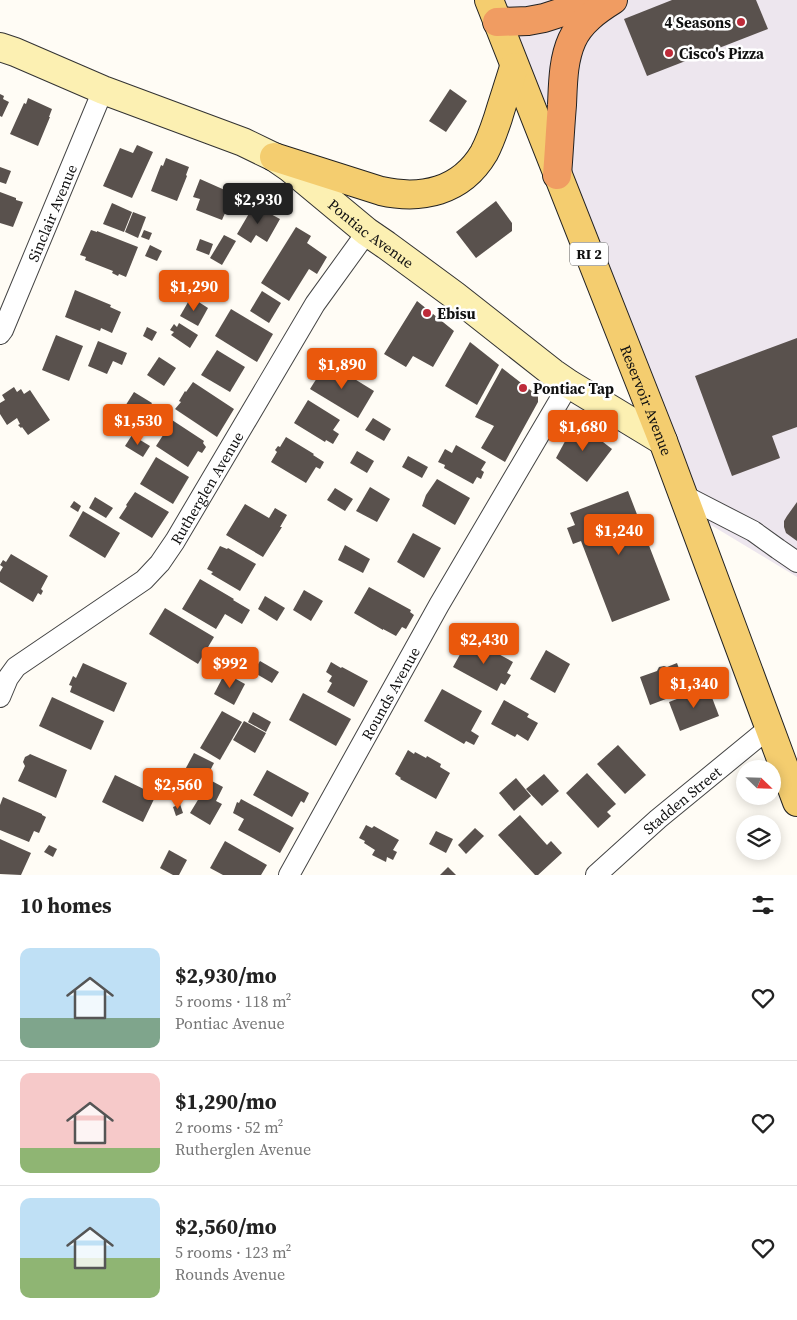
<!DOCTYPE html>
<meta charset="utf-8">
<style>
body{margin:0;font-family:"Source Serif 4",serif;background:#f2f2f2;color:#222;height:100vh;display:flex;flex-direction:column;font-size:19px;white-space:nowrap}
*{box-sizing:border-box;margin:0}
p{font-size:16px;color:#767676}
.icon{flex:none;width:28px;height:28px;fill:none;stroke:currentColor;stroke-width:2;stroke-linecap:round;stroke-linejoin:round}
.map{position:relative;height:875px;overflow:hidden}
.drawer{display:flex;flex-direction:column;background:#fff;flex:1}
.drawer>*{flex:none}
.needle{width:32px;rotate:113deg}
.tools{position:absolute;left:736px;top:760px;display:grid;gap:10px}
.tools a{display:grid;place-items:center;width:45px;height:45px;border-radius:50%;background:#fff;box-shadow:0 2px 12px #0003;font-size:25px}
.price{position:absolute;translate:-50% -42px;padding:0 11px;border-radius:5px;background:#ea580c;color:#fff;font-size:16px;line-height:32px;filter:drop-shadow(0 1px 2px #0008)}
.price::after{content:'';position:absolute;left:50%;top:30px;width:15px;height:11px;margin-left:-8px;background:inherit;clip-path:polygon(0 0,100% 0,50% 100%)}
.price.active{background:#222;color:#fff}
ul{padding:0;list-style:none}
li{display:flex;align-items:center;gap:15px;height:125px;padding:0 20px}
li+li{border-top:1px solid #e0e0e0}
li span{display:grid;place-items:center;flex:none;width:140px;height:100px;border-radius:10px;color:#555}
li>.icon{margin-inline-start:auto}
span .icon{width:60px;height:60px;fill:#fffc;stroke-width:1}
li b{font-size:21px}
h2{display:flex;justify-content:space-between;align-items:center;height:60px;padding:0 20px;font-size:21px}
.map>svg:first-child{display:block}
</style>
<div class="map">
<svg width="797" height="875" viewBox="0 0 797 875">
<rect width="100%" height="100%" fill="#fffcf5"/>
<!-- industrial -->
<path fill="#ede6ee" d="M491 0H797V577L686 510Z"/>
<!-- building -->
<g fill="#59514d">
<path d="M672 0H756L768 29 647 76 624 19Z"/>
<path d="M450 89 467 101 446 132 429 121Z"/>
<path d="M0 94 4 96 3 99 9 102 2 117 0 116Z"/>
<path d="M28 98 52 109 49 117H50L38 146 10 134 24 103 26 104Z"/>
<path d="M137 145 153 152 132 198 103 186 120 148 133 153Z"/>
<path d="M166 158 189 167 186 175 187 176 177 201 151 191 161 165 163 166Z"/>
<path d="M0 167 11 171 6 184 0 182Z"/>
<path d="M200 179 227 191V192L233 195 222 220 196 210 200 199 193 197Z"/>
<path d="M0 192 16 198V200L23 202 13 227 0 223Z"/>
<path d="M496 201 512 223V231L476 258 456 232Z"/>
<path d="M112 203 132 212 124 232 103 224Z"/>
<path d="M254 205 280 219 267 242 256 235 251 243 237 234Z"/>
<path d="M133 212 146 217 138 238 125 232Z"/>
<path d="M296 227 311 236 307 243 327 257 317 274 309 269 289 301 261 283Z"/>
<path d="M91 230 97 232V231L138 247 126 277 119 274 118 276 112 273 113 271 85 260 86 257 80 255Z"/>
<path d="M144 230 152 233 149 240 141 237Z"/>
<path d="M224 235 236 241 222 265 210 258Z"/>
<path d="M200 239 213 244 209 255 196 250Z"/>
<path d="M150 245 162 251 157 261 145 256Z"/>
<path d="M75 290 111 305 110 307 121 312 112 333 101 328 100 331 65 317Z"/>
<path d="M262 291 281 303 269 323 250 311Z"/>
<path d="M191 297 208 308 198 326 180 316Z"/>
<path d="M417 301 454 331 433 367 413 356 406 367 384 354Z"/>
<path d="M231 309 273 334 257 362 215 336Z"/>
<path d="M179 323 198 335 190 348 171 335 174 332 170 330 174 324 177 327Z"/>
<path d="M147 327 157 332 152 341 143 336Z"/>
<path d="M56 335 83 346 69 381 42 370Z"/>
<path d="M797 338V427L772 436 780 458 732 476 695 376Z"/>
<path d="M98 341 127 353 122 365 113 361 107 374 88 366Z"/>
<path d="M470 342 499 365 477 405 445 386Z"/>
<path d="M217 350 245 367 230 392 201 375Z"/>
<path d="M159 357 176 368 164 386 147 375Z"/>
<path d="M327 362 374 391 358 418 310 389Z"/>
<path d="M502 368 538 396V402L505 462 481 448 494 426 475 417Z"/>
<path d="M193 382 234 409 217 437 175 409 181 402 179 401 185 391 186 392Z"/>
<path d="M14 387 17 392 21 389 24 394 30 390 50 420 28 435 22 427 21 428 18 425 20 424 17 418 7 425 0 414V403L5 400 2 395Z"/>
<path d="M134 392 152 403 140 423 137 422 136 425 128 420 130 416 122 411Z"/>
<path d="M308 400 340 420 333 430 339 434 333 444 326 440 325 442 294 423Z"/>
<path d="M373 418 391 429 384 441 365 430Z"/>
<path d="M172 420 204 441 203 443 206 447 202 453 198 451 188 467 156 446 169 426 167 425 169 422 170 423Z"/>
<path d="M576 421 612 449 587 482 556 458Z"/>
<path d="M132 435 150 446 143 457 125 446Z"/>
<path d="M286 437 314 454 313 455 324 462 320 469 316 467 306 483 271 462 277 452 275 450 278 446 280 447Z"/>
<path d="M456 445 486 462 481 470 484 472 481 479 477 477 473 484 444 468 445 465 438 462 445 449 452 453Z"/>
<path d="M357 451 374 461 367 473 350 463Z"/>
<path d="M408 456 428 467 422 478 402 467Z"/>
<path d="M156 457 189 477 173 504 140 484Z"/>
<path d="M437 479 470 498 455 525 422 506 426 495Z"/>
<path d="M370 487 390 499 377 522 356 511Z"/>
<path d="M335 488 353 499 345 511 327 500Z"/>
<path d="M628 491 670 600 612 622 581 541 573 544 567 528 575 525 570 513Z"/>
<path d="M135 492 169 512 152 538 119 518 127 506 126 505Z"/>
<path d="M95 497 113 508 106 518 89 508Z"/>
<path d="M74 501 81 506 78 512 70 507Z"/>
<path d="M797 502V541L786 533 784 527V521L787 516Z"/>
<path d="M245 504 269 518 275 508 287 515 280 527H282L263 557 226 535Z"/>
<path d="M83 511 120 533 105 558 69 536Z"/>
<path d="M413 533 441 548 424 578 397 562Z"/>
<path d="M345 545 370 559 363 573 338 560Z"/>
<path d="M220 546 227 549 228 548 256 564 240 591 211 574 213 572 207 569Z"/>
<path d="M11 554 48 576 41 589 43 591 41 595 38 593 33 602 0 582V572L3 567 0 565 3 560 6 562Z"/>
<path d="M200 579 234 599 233 600 250 610 242 624 225 614 216 629 182 609Z"/>
<path d="M369 587 411 610 410 612 414 615 406 629 402 627 396 636 383 629V630L354 613Z"/>
<path d="M304 590 323 601 311 621 293 610Z"/>
<path d="M265 596 285 608 277 621 258 609Z"/>
<path d="M165 608 214 637 198 664 149 634Z"/>
<path d="M469 638 513 662 507 673 511 675 505 685 501 683 497 691 453 667Z"/>
<path d="M546 650 570 664 555 693 530 679Z"/>
<path d="M260 661 279 672 272 683 253 672Z"/>
<path d="M331 662 341 668 342 667 368 681 354 707 327 692 332 683 329 681 332 676 326 672Z"/>
<path d="M83 663 127 683 114 712 70 692 72 686 69 685 73 676 76 678Z"/>
<path d="M677 663 687 691 650 705 640 677 657 671 659 667 664 666 667 667Z"/>
<path d="M225 673 245 684 234 705 214 694Z"/>
<path d="M708 687 719 716 680 731 669 702Z"/>
<path d="M442 689 482 711 471 731 479 736 474 745 466 741 464 744 424 721Z"/>
<path d="M303 693 351 719 336 746 289 720Z"/>
<path d="M52 697 104 721 91 750 39 726Z"/>
<path d="M504 700 529 714 527 717 538 723 528 741 517 734 515 737 491 724Z"/>
<path d="M222 711 242 722 220 760 200 748Z"/>
<path d="M253 712 271 722 266 732 248 722Z"/>
<path d="M244 721 266 733 255 753 233 740Z"/>
<path d="M618 745 646 775 625 794 597 764Z"/>
<path d="M408 750 414 754 415 752 426 758 427 756 441 764 440 767 450 773 436 799 400 779 401 778 395 774Z"/>
<path d="M194 753 214 763 200 790 180 779Z"/>
<path d="M30 754 67 770 56 798 18 781 25 766 23 762 25 757 29 755Z"/>
<path d="M267 770 309 793 304 803 301 801 292 817 253 795Z"/>
<path d="M587 773 616 804 607 812 611 816 598 828 566 793Z"/>
<path d="M544 774 559 791 542 806 526 789Z"/>
<path d="M115 775 156 795 143 822 102 802Z"/>
<path d="M516 778 531 796 514 811 499 793Z"/>
<path d="M210 780 223 787 216 801 222 804 210 825 190 813Z"/>
<path d="M3 797 42 814V815L46 817 39 833 34 831 29 842 0 830V805Z"/>
<path d="M241 799 294 828 280 853 238 830 244 819 233 813 237 802 239 803Z"/>
<path d="M180 804 183 813 176 816 173 807Z"/>
<path d="M520 815 547 845 551 841 562 853 538 875H535L498 835Z"/>
<path d="M366 825 372 828 374 826 399 840 393 850 397 852 393 860 387 857 386 862 372 855 375 850 364 843 365 841 359 838Z"/>
<path d="M475 828 484 836 466 854 458 845Z"/>
<path d="M436 831 453 839 446 853 429 844Z"/>
<path d="M0 839 31 853 21 875 0 874Z"/>
<path d="M225 841 267 865 261 875H223L210 868Z"/>
<path d="M49 845 57 849 53 857 44 852Z"/>
<path d="M169 850 187 860 179 875H173L160 868Z"/>
<path d="M448 867 456 875H440Z"/>
</g>
<g fill="none" stroke-linecap="round" stroke-linejoin="round">
<!-- street casing -->
<g stroke="#444" stroke-width="22">
<g id="street">
<path id="s1" d="M0 334 3 330 103 90"/>
<path d="M683 495 753 531 778 549 797 562"/>
<path id="s2" d="M0 697 8 678 16 667 144 580 160 563 175 541 315 304 367 232"/>
<path id="s3" d="M289 875 439 605 569 384"/>
<path id="s4" d="M596 875 658 819 769 728"/>
</g>
</g>
<!-- secondary casing -->
<g stroke="#333" stroke-width="30">
<g id="secondary">
<path id="s5" d="M0 47 15 52 103 90 243 142 274 157 290 168 367 232 386 245 454 295 553 373 569 384 663 441"/>
</g>
</g>
<!-- primary casing -->
<g stroke="#222" stroke-width="30">
<g id="primary">
<path id="s6" d="M489 0 663 441 797 802"/>
<path d="M274 157 381 191C421 200 461 192 484 153 490 142 494 130 498 118 503 101 509 84 514 67"/>
</g>
</g>
<!-- highway casing -->
<g stroke="#222" stroke-width="30">
<g id="highway">
<path d="M497 22 528 21 544 18 600 0"/>
<path d="M557 175C559 151 560 128 562 105 563 83 563 60 572 40 580 22 597 10 613 0"/>
</g>
</g>
<!-- street -->
<use href="#street" stroke="#fff" stroke-width="20"/>
<!-- secondary -->
<use href="#secondary" stroke="#fcf0b2" stroke-width="28"/>
<!-- primary -->
<use href="#primary" stroke="#f4cd6f" stroke-width="28"/>
<!-- highway -->
<use href="#highway" stroke="#f09c62" stroke-width="28"/>
</g>
<!-- markers -->
<g fill="#be2b39" stroke="#fff" stroke-width="2">
<circle cx="741" cy="22" r="5"/>
<circle cx="669" cy="53" r="5"/>
<circle cx="427" cy="313" r="5"/>
<circle cx="523" cy="388" r="5"/>
</g>
<g text-anchor="middle" dominant-baseline="central" stroke-width="5" stroke-linejoin="round" paint-order="stroke">
<!-- shield labels -->
<rect fill="#fff" stroke="#585858" stroke-width="1" x="570" y="242.5" width="38" height="23" rx="4"/>
<g font-size="14" font-weight="bold" fill="#111">
<text x="589" y="254">RI 2</text>
</g>
<!-- poi labels -->
<g font-size="15" font-weight="bold" fill="#111" stroke="#fff" text-anchor="start">
<text x="731" y="22" text-anchor="end">4 Seasons</text>
<text x="679" y="53">Cisco's Pizza</text>
<text x="437" y="313">Ebisu</text>
<text x="533" y="388">Pontiac Tap</text>
</g>
<!-- street labels -->
<g font-size="15" fill="#111" stroke="#fff">
<text stroke="none"><textPath href="#s1" startOffset="132">Sinclair Avenue</textPath></text>
<text stroke="none"><textPath href="#s5" startOffset="419">Pontiac Avenue</textPath></text>
<text stroke="none"><textPath href="#s6" startOffset="430">Reservoir Avenue</textPath></text>
<text stroke="none"><textPath href="#s2" startOffset="301">Rutherglen Avenue</textPath></text>
<text stroke="none"><textPath href="#s3" startOffset="208">Rounds Avenue</textPath></text>
<text stroke="none"><textPath href="#s4" startOffset="114">Stadden Street</textPath></text>
</g>
</g>
</svg>
<div class="tools">
<a><svg class="needle" viewBox="-14 -14 28 28"><path d="M0-13l5 13h-10z" fill="#e53935"/><path d="M0 13l5-13h-10z" fill="#767676"/></svg></a>
<a><svg class="icon" aria-label="layers" viewBox="0 0 24 24"><path d="M12 4l9 5-9 5-9-5zM3 14l9 5 9-5"/></svg></a>
</div>
<b class="price active" style="left:258px;top:225px">$2,930</b>
<b class="price" style="left:194px;top:312px">$1,290</b>
<b class="price" style="left:342px;top:390px">$1,890</b>
<b class="price" style="left:138px;top:446px">$1,530</b>
<b class="price" style="left:583px;top:452px">$1,680</b>
<b class="price" style="left:619px;top:556px">$1,240</b>
<b class="price" style="left:484px;top:665px">$2,430</b>
<b class="price" style="left:230px;top:689px">$992</b>
<b class="price" style="left:694px;top:709px">$1,340</b>
<b class="price" style="left:178px;top:810px">$2,560</b>
</div>
<section class="drawer">
<h2>10 homes<svg class="icon" aria-label="filters" viewBox="0 0 24 24"><path d="M4 7h16M4 17h16"/><circle cx="9" cy="7" r="2"/><circle cx="15" cy="17" r="2"/></svg></h2>
<ul>
<li><span style="background:linear-gradient(#bfe0f5 70%,#7fa58c 0)"><svg class="icon" aria-label="home" viewBox="0 0 24 24"><path d="M3 11l9-7 9 7M6 9v11h12V9"/></svg></span><div><b>$2,930/mo</b><p>5 rooms · 118 m²</p><p>Pontiac Avenue</p></div><svg class="icon" aria-label="heart" viewBox="0 0 24 24"><path d="M12 20l-8-8c-3-5 5-10 8-4 3-6 11-1 8 4z"/></svg></li>
<li><span style="background:linear-gradient(#f6c9c9 75%,#8fb573 0)"><svg class="icon" aria-label="home" viewBox="0 0 24 24"><path d="M3 11l9-7 9 7M6 9v11h12V9"/></svg></span><div><b>$1,290/mo</b><p>2 rooms · 52 m²</p><p>Rutherglen Avenue</p></div><svg class="icon" aria-label="heart" viewBox="0 0 24 24"><path d="M12 20l-8-8c-3-5 5-10 8-4 3-6 11-1 8 4z"/></svg></li>
<li><span style="background:linear-gradient(#bfe0f5 60%,#8fb573 0)"><svg class="icon" aria-label="home" viewBox="0 0 24 24"><path d="M3 11l9-7 9 7M6 9v11h12V9"/></svg></span><div><b>$2,560/mo</b><p>5 rooms · 123 m²</p><p>Rounds Avenue</p></div><svg class="icon" aria-label="heart" viewBox="0 0 24 24"><path d="M12 20l-8-8c-3-5 5-10 8-4 3-6 11-1 8 4z"/></svg></li>
</ul>
</section>
